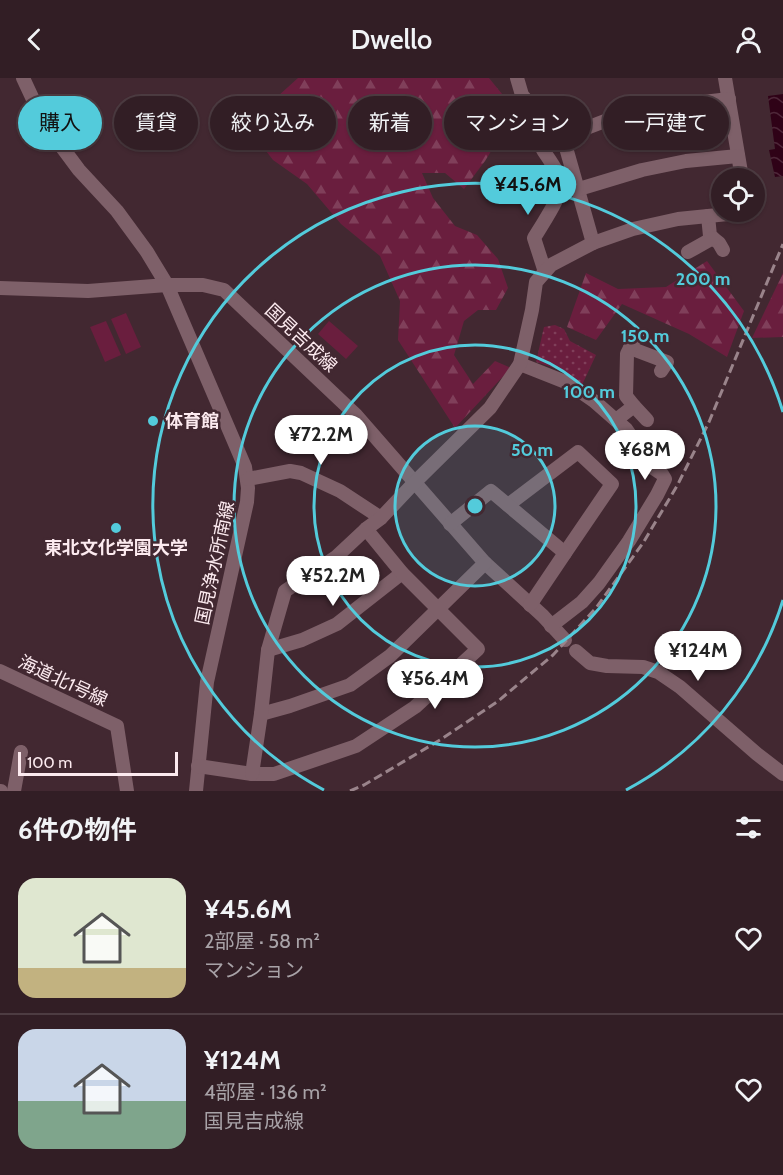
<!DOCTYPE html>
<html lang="ja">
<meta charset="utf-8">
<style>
body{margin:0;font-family:Cabin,"Noto Sans JP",sans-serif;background:#3a272d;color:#f1f3f6;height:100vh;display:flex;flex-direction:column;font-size:22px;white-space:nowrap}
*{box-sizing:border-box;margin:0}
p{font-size:20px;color:#a8a2a7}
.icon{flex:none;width:33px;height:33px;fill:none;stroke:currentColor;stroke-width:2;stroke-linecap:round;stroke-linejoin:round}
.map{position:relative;height:713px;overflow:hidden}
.sheet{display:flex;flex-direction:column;background:#321e25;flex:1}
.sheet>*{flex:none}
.hud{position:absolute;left:18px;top:18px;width:747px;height:54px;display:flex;gap:12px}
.tools{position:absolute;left:711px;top:90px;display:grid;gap:12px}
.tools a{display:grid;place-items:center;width:54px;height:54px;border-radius:50%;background:#321e25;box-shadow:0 2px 4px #0004,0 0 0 2px #4d3c42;font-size:30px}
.scale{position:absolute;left:18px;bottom:15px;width:160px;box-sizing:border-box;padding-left:6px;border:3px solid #fceaef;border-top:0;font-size:16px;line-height:21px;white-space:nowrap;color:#fceaef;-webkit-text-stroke:4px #422831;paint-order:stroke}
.price{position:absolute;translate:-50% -51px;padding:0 14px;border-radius:21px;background:#fff;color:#222;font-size:20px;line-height:39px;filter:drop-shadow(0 2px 3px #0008)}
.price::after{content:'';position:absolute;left:50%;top:36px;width:18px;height:14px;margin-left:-9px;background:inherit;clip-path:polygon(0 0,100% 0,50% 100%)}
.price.active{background:#53cbdb;color:#111}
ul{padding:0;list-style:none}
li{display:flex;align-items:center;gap:18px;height:150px;padding:0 18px}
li+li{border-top:2px solid #4d3c42}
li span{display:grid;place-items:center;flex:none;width:168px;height:120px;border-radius:18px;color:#555}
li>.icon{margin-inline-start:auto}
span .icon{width:72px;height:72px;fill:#fffc;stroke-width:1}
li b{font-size:26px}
h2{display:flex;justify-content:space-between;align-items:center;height:72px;padding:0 18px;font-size:26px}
.chip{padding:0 21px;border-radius:27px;background:#321e25;box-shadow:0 2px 4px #0004,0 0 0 2px #4d3c42;font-size:21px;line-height:54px}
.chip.active{background:#53cbdb;color:#111}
header{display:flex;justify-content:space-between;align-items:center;height:78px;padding:0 18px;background:#321e25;font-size:27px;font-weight:600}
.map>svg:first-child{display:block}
</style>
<header><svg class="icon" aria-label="back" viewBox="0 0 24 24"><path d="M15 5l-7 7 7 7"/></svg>Dwello<svg class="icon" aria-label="person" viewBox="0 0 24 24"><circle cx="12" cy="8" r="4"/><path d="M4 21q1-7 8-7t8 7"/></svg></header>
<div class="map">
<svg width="783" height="713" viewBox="0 0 783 713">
<defs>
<pattern id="forest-firs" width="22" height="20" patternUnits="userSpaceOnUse" patternTransform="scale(1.5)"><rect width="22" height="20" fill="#6a1e3e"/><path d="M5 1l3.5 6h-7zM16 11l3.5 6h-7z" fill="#803f5a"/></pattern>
<pattern id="park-dots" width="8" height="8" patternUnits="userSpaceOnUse" patternTransform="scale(1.5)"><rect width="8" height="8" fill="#6a1e3e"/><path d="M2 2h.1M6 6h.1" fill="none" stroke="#803f5a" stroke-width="1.8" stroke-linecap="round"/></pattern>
<pattern id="water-waves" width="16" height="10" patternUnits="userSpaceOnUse" patternTransform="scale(1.5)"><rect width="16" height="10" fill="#2f0217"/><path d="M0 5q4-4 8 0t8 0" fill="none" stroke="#4e2739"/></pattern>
</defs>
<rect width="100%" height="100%" fill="#422831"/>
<!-- grass -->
<g fill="#6a1e3e">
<path d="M126 235 141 269 126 276 111 241Z"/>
<path d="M106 243 121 277 105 284 90 249Z"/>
<path d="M329 243 358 268 346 281 318 256Z"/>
</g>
<!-- forest -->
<g fill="url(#forest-firs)">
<path d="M298 0H489L516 33 485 83 464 111 445 95H422L433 120 455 148 477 157 498 181 508 210 496 232H478L464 243 454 277 473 306 495 283 511 290 455 350 398 262 400 223 380 178 341 146 307 106 273 82 246 47Z"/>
<path d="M707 183 744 233 727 279 689 256 622 226 596 262 567 249 586 195 618 211 666 209Z"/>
<path d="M783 195V259L752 260Z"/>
</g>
<!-- park -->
<path fill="url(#park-dots)" d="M555 247 564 251 570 263 596 277 582 307 564 293 536 284 544 249Z"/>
<!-- water -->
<path fill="url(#water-waves)" d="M783 16V98L775 99 769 72 775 71 768 18Z"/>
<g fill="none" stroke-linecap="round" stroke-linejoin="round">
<!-- minor -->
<g stroke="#7e6069" stroke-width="14">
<path d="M23 0 44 45 79 92 117 133 147 174 167 207 245 389 248 410 247 424 207 604 196 713"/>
<path d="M517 0 522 17 533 30 563 59 593 165"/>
<path d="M725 0 742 100"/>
<path d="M563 59 618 38 669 28 729 21"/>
<path d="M543 72C550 83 560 95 561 107 562 117 540 150 534 160L545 194"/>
<path d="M579 111 642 92 686 83 738 78"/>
<path d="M708 138 710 158 719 165 723 172"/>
<path d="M688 174 713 160"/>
<path d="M0 210 88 213 167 207H203L224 212 356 337 485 485 543 538 565 562"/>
<path d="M630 270 667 284 661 293"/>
<path d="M520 286 568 305 594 323 626 351 653 390 662 396 665 401 657 417 629 463 599 505 582 524 551 548"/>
<path d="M634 328 647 342"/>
<path d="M616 342 634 328 626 318 627 276 635 260"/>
<path d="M248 401 290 393 301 395 340 413 381 440"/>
<path d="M508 427 578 374 612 406 565 475"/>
<path d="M450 446 491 413 565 475 530 527"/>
<path d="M268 572 302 562 337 546 402 495"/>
<path d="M576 573 590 585 607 588 643 589 658 594 680 609 757 676 783 696"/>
<path d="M0 593 117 648 127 713"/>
<path d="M261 636 290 628 350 607 390 578 485 485"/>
<path d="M198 688 252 696H274L356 668 415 629 478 571 402 495 366 451"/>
<path d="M252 696 261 636 268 572 285 513 336 479 366 451 381 440 414 405 490 330 520 286 532 232 536 204 551 187 593 165 633 151 678 141 748 134"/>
<path d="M0 713H1"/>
<path d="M14 713 21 674"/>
</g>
<!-- rail -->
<path stroke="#9a848b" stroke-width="3" stroke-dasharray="9 4.5" stroke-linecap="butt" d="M350 713 364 707 440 662 497 624 553 577 596 530 643 465 677 408 709 344 783 166"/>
</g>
<!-- distance rings -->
<circle cx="475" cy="428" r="80" fill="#53cbdb" fill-opacity=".12"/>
<g fill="none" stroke="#53cbdb" stroke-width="3">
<circle cx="475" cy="428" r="80"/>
<circle cx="475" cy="428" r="161"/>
<circle cx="475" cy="428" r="241"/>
<path d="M783 522A322 322 0 0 1 626 712M324 712A322 322 0 1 1 783 334"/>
</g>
<!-- markers -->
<g fill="#53cbdb" stroke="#422831" stroke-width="2">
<circle cx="153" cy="343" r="6"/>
<circle cx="116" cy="450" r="6"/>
</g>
<g text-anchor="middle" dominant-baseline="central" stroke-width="5" stroke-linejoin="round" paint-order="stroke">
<!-- street labels -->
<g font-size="18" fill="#fceaef" stroke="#422831">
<text transform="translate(301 260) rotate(43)">国見吉成線</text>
<text transform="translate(215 485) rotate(-78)">国見浄水所南線</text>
<text transform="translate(63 603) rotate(25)">海道北1号線</text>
</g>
<!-- poi labels -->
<g font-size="18" font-weight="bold" fill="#fceaef" stroke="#422831" text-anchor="start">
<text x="165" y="343">体育館</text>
<text x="116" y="470" text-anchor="middle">東北文化学園大学</text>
</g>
</g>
<circle cx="475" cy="428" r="9" fill="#53cbdb" stroke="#422831" stroke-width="3"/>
<g font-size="18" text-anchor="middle" font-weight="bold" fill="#53cbdb" stroke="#422831" stroke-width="5" stroke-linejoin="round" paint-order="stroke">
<text x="703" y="207">200 m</text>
<text x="645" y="264">150 m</text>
<text x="589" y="320">100 m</text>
<text x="532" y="378">50 m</text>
</g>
</svg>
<div class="tools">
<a><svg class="icon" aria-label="locate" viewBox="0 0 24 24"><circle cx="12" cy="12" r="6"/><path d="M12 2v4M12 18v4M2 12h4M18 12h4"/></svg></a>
</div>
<div class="scale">100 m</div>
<b class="price active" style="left:528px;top:138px">¥45.6M</b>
<b class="price" style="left:321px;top:388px">¥72.2M</b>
<b class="price" style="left:645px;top:403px">¥68M</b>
<b class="price" style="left:333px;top:529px">¥52.2M</b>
<b class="price" style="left:698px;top:604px">¥124M</b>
<b class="price" style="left:435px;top:632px">¥56.4M</b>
<div class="hud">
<a class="chip active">購入</a>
<a class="chip">賃貸</a>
<a class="chip">絞り込み</a>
<a class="chip">新着</a>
<a class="chip">マンション</a>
<a class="chip">一戸建て</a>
</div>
</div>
<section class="sheet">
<h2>6件の物件<svg class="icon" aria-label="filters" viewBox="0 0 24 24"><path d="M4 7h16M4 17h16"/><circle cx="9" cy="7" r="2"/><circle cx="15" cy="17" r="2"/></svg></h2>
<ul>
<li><span style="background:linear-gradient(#dfe7d0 75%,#c2b280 0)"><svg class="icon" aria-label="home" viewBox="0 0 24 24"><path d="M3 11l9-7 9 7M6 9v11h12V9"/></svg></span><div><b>¥45.6M</b><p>2部屋 · 58 m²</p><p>マンション</p></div><svg class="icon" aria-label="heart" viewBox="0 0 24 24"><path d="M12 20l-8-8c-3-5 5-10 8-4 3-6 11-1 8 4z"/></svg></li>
<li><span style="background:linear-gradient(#c9d6e8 60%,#7fa58c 0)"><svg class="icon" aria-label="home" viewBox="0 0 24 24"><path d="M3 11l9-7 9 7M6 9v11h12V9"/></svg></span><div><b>¥124M</b><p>4部屋 · 136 m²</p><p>国見吉成線</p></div><svg class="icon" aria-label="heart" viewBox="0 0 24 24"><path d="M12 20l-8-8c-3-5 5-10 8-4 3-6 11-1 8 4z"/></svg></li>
</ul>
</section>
